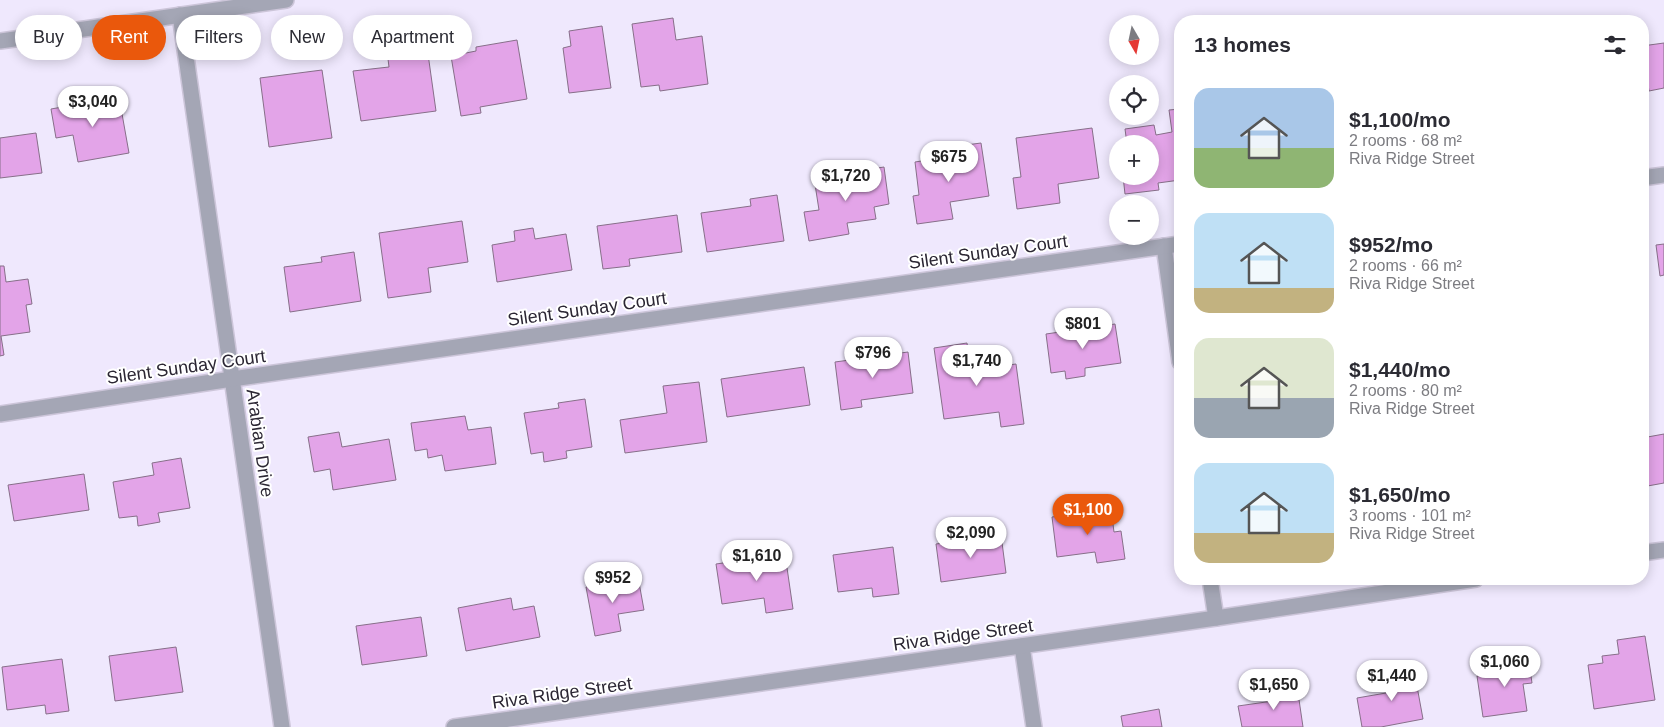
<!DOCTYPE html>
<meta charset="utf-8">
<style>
body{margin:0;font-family:Arial,sans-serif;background:#f7f7f7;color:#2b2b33;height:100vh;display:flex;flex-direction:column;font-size:19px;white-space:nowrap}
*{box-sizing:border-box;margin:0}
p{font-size:16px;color:#7c7c81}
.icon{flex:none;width:28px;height:28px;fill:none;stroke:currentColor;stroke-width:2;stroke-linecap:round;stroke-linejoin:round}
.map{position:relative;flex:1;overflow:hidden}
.drawer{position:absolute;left:1174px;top:15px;width:475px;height:570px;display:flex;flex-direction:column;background:#fff;border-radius:20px;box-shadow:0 2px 12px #0003}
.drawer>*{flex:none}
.top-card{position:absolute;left:15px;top:15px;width:475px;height:45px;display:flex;gap:10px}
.needle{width:32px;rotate:171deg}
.controls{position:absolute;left:1109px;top:15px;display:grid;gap:10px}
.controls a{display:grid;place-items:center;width:50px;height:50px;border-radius:50%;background:#fff;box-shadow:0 2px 12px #0003;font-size:25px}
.price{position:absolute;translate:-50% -42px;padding:0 11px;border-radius:18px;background:#fff;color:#222;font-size:16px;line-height:32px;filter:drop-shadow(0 1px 2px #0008)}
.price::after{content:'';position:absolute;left:50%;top:30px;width:15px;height:11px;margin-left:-8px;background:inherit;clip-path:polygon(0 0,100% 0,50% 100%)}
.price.active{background:#ea580c;color:#fff}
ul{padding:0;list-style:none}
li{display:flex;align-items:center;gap:15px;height:125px;padding:0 20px}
li span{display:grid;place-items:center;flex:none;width:140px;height:100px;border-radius:15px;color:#555}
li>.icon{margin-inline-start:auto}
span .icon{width:60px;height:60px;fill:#fffc;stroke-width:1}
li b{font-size:21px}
h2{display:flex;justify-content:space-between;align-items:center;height:60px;padding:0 20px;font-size:21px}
.tag{padding:0 18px;border-radius:22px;background:#fff;box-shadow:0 2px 12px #0003;font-size:18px;line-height:45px}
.tag.active{background:#ea580c;color:#fff}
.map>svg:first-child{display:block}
</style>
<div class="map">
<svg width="1664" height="727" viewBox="0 0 1664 727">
<rect width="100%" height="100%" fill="#efe8fd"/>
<!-- building -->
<g fill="#e3a4e8" stroke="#876f89">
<path d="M673 18 676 40 702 36 708 84 660 91 659 85 641 87 632 24Z"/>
<path d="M602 26 611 88 569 93 563 48 571 46 569 31Z"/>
<path d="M517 40 527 99 480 107 481 113 461 116 451 56 476 51V47Z"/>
<path d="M1664 43V88L1649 91 1642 46Z"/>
<path d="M428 54 436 111 361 121 353 71 389 67 388 59Z"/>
<path d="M322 70 332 138 269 147 260 78Z"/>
<path d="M119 97 129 153 78 162 73 135 56 138 51 109Z"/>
<path d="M1180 109V180L1158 183 1159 190 1125 194 1123 176H1150V144H1127L1125 129 1154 125 1156 135 1172 132 1169 110Z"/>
<path d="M1092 128 1099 178 1058 184 1060 203 1017 209 1013 178 1021 177 1016 138Z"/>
<path d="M36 133 42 173 0 178V138Z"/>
<path d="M981 143 989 196 950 202 953 219 917 224 913 196 919 195 915 162 953 156 951 147Z"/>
<path d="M884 167 889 204 874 207 876 219 847 223 849 234 809 241 804 212 819 210 814 178Z"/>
<path d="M777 195 784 241 707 252 701 213 751 206 750 199Z"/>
<path d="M677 215 682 252 629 259 630 266 603 269 597 226Z"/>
<path d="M462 221 468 262 428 268 431 292 388 298 379 233Z"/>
<path d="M533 228 535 239 566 234 572 270 497 282 492 245 515 241 514 231Z"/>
<path d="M1664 244V275L1660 276 1656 245Z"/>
<path d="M354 252 361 301 290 312 284 267 322 262 321 257Z"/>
<path d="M0 266H4L6 282 28 279 32 304 26 305 30 332 1 336 4 355 0 356Z"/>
<path d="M1115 324 1121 363 1085 368V376L1066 379 1065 371 1051 373 1046 334Z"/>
<path d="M967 343 970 370 1016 364 1024 424 1001 427 999 412 944 419 934 348Z"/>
<path d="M908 352 913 393 861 400 862 407 841 410 835 362Z"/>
<path d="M804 367 810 405 727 417 721 379Z"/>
<path d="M699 382 707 442 625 453 620 420 667 413 663 386Z"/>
<path d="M585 399 592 447 566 451 567 458 544 462 543 452 531 454 524 413 559 408 558 403Z"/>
<path d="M465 416 468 430 491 427 496 464 445 471 442 455 428 458 427 449 415 451 411 423Z"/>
<path d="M339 432 342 447 389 439 396 480 333 490 330 469 314 472 308 437Z"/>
<path d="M1664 434V483L1642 487V438Z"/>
<path d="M181 458 190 508 158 513 160 522 138 526 137 516 119 518 113 482 154 475 152 463Z"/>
<path d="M84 474 89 510 14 521 8 485Z"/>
<path d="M1111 509 1114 532 1121 531 1125 559 1097 563 1095 552 1057 557 1052 517Z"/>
<path d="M1001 535 1006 573 941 582 936 544Z"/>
<path d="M893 547 899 594 873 597 872 588 838 592 833 555Z"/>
<path d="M785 554 793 609 766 613 764 598 722 604 716 564Z"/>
<path d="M638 577 644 610 618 614 621 631 595 636 586 587Z"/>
<path d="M511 598 513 610 534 606 540 637 466 651 458 608Z"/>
<path d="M421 617 427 656 362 665 356 626Z"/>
<path d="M1645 636 1655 700 1594 709 1588 665 1603 663 1602 656 1619 654 1617 640Z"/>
<path d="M176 647 183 692 115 701 109 656Z"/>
<path d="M1528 655 1532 683 1523 684 1527 711 1483 717 1477 676 1501 673 1499 659Z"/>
<path d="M62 659 69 711 46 714 45 705 7 710 2 667Z"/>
<path d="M1414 670 1423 719 1381 727H1362L1357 698 1386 693 1383 675Z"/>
<path d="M1297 686 1303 727H1242L1238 706 1273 701 1271 690Z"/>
<path d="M1159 709 1162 727H1123L1121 716Z"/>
</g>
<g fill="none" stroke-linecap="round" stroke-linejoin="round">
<!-- street casing -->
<g stroke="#ccc5d9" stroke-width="18">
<g id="street">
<path d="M180 15 282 727"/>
<path d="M0 41 286 0"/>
<path d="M1642 178 1664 175"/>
<path d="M1164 246 1180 362"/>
<path d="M0 414 232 379 1180 244"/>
<path d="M1642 553 1664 550"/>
<path d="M1210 579 1216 618"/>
<path d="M1022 646 1034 727"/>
<path d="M454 727 1216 618 1476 579"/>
</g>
</g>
<!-- street -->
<use href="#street" stroke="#a4a6b5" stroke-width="15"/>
</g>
<g text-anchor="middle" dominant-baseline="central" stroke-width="4" stroke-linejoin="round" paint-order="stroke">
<!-- street labels -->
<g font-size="18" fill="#2b2633" stroke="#fff">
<text transform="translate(988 252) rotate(-8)">Silent Sunday Court</text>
<text transform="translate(587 309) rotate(-8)">Silent Sunday Court</text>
<text transform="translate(186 367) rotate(-8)">Silent Sunday Court</text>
<text transform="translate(260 443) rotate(82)">Arabian Drive</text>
<text transform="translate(963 635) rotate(-8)">Riva Ridge Street</text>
<text transform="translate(562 693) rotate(-8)">Riva Ridge Street</text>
</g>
</g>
</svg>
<div class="controls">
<a><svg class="needle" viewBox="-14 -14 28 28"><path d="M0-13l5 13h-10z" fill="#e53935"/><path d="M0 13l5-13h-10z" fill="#7c7c81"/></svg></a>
<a><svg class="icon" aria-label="locate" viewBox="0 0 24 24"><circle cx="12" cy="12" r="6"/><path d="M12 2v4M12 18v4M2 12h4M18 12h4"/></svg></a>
<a>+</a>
<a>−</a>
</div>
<b class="price" style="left:93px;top:128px">$3,040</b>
<b class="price" style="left:949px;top:183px">$675</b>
<b class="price" style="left:846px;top:202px">$1,720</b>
<b class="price" style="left:1083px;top:350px">$801</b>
<b class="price" style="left:873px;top:379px">$796</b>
<b class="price" style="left:977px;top:387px">$1,740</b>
<b class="price active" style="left:1088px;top:536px">$1,100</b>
<b class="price" style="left:971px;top:559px">$2,090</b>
<b class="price" style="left:757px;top:582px">$1,610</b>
<b class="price" style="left:613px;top:604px">$952</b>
<b class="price" style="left:1505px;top:688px">$1,060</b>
<b class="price" style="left:1392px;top:702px">$1,440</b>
<b class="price" style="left:1274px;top:711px">$1,650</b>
<div class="top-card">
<a class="tag">Buy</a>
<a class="tag active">Rent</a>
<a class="tag">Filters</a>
<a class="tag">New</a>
<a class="tag">Apartment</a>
</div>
<section class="drawer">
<h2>13 homes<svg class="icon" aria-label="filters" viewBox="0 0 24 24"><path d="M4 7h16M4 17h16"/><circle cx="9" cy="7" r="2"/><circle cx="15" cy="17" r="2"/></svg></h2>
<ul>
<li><span style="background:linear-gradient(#a9c7e8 60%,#8fb573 0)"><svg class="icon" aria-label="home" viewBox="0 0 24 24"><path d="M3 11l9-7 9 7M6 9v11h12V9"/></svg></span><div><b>$1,100/mo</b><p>2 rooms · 68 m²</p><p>Riva Ridge Street</p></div></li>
<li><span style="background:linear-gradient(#bfe0f5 75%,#c2b280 0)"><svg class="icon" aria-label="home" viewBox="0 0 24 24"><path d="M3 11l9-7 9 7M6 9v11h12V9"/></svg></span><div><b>$952/mo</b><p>2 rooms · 66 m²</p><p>Riva Ridge Street</p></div></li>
<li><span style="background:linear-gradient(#dfe7d0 60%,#9aa5b1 0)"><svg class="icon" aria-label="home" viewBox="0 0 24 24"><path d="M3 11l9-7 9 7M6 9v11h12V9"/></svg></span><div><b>$1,440/mo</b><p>2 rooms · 80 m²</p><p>Riva Ridge Street</p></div></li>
<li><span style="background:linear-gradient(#bfe0f5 70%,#c2b280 0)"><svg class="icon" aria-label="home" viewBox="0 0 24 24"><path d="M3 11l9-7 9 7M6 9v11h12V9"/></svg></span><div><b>$1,650/mo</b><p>3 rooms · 101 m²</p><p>Riva Ridge Street</p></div></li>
</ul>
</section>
</div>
